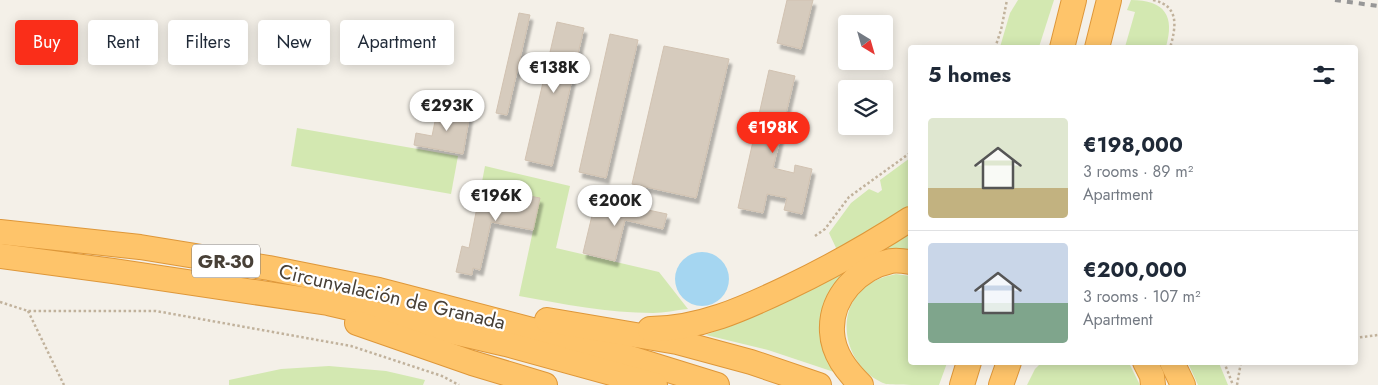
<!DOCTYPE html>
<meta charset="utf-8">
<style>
body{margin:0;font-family:Jost,sans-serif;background:#f2f2f3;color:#1f2937;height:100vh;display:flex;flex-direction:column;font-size:19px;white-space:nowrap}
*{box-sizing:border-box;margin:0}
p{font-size:16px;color:#747a83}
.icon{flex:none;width:28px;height:28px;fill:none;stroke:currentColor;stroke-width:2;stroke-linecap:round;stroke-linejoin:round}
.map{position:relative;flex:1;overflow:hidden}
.panel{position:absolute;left:908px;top:45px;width:450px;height:320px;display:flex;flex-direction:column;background:#fff;border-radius:5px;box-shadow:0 2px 12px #0003}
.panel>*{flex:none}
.guide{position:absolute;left:15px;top:20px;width:475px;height:45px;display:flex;gap:10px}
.needle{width:32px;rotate:143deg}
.fabs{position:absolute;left:838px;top:15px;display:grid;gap:10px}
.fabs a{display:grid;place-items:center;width:55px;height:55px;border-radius:5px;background:#fff;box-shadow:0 2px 12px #0003;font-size:25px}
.price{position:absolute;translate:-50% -42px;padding:0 11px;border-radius:18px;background:#fff;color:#222;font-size:16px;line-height:32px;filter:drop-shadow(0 1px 2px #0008)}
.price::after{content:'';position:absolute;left:50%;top:30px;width:15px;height:11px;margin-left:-8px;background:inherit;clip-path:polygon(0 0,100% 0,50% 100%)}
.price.current{background:#fa2e19;color:#fff}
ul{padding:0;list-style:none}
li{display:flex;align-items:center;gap:15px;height:125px;padding:0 20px}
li+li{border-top:1px solid #e0e1e3}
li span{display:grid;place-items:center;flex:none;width:140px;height:100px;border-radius:5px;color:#555}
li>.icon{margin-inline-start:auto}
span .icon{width:60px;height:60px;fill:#fffc;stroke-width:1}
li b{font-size:21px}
h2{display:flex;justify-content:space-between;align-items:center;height:60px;padding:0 20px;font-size:21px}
.tag{padding:0 18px;border-radius:5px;background:#fff;box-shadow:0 2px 12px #0003;font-size:18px;line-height:45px}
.tag.current{background:#fa2e19;color:#fff}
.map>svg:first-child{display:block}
</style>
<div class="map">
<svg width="1378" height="385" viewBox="0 0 1378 385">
<defs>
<filter id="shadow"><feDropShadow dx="3" dy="5.5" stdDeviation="1" flood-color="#0004"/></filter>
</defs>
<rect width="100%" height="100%" fill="#f4f0e8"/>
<!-- green -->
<g fill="#d3e8b1">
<path d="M1018 0H1054L1039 47H1000L1010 13Z"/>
<path d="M1131 0C1165 0 1175 16 1166 47H1125L1135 12 1127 10Z"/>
<path d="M297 128 458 156 451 194 291 166Z"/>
<path d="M910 158V205L837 250 829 233 851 203 869 189 878 193 882 190 880 180Z"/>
<path d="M485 166 570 186 556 248 659 272 688 309C676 310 664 313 653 313 608 313 563 304 519 296L540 198 481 187Z"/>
<path d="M910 233V251L877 254Z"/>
<path d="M849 268 822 315 821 344 834 372 768 350 706 335 783 303Z"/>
<path d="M896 274 910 276V362L947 363 939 385C929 385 893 385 886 384 849 371 832 318 862 290 872 280 883 277 896 274Z"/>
<path d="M1042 362 1129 363 1140 385H1027L1035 369Z"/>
<path d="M1188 363H1219L1228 385H1198Z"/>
<path d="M329 366 386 371 425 380 423 385H229V380L281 369Z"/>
</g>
<!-- water -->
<circle fill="#a5d6f1" cx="702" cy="279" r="27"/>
<!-- building -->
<g fill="#d6cbbd" stroke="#d1c2b1" filter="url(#shadow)">
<path d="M787 0H813L801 49 777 43Z"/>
<path d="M519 13 530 15 507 115 496 113Z"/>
<path d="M557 22 584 28 552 166 525 160Z"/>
<path d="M610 34 638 40 606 178 579 172Z"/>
<path d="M664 46 729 59 696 198 632 184Z"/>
<path d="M769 70 795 76 773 168 794 173 795 165 812 169 802 214 784 210 787 198 767 194 763 213 738 208Z"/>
<path d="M438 107 470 113 463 154 414 145 416 133 432 136Z"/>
<path d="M481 187 540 198 533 230 491 222 480 270 473 268 472 275 456 272 462 246 469 248Z"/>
<path d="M596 199 667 214 663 229 625 220 615 261 583 253Z"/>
</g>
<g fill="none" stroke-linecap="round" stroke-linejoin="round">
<!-- motorway casing -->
<g stroke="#de9739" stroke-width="26">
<g id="motorway">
<path d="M1062 48 1074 0"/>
<path d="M1097 48 1109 0"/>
<path d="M0 232 140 247 269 268 379 290 578 342 717 385"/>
<path d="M0 256 113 271 328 303 506 344 655 385"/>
<path d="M547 320 677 342 751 362 819 385"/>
<path d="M357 323 472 363 545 385"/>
<path d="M650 329C699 329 743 309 787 288 829 268 870 245 910 219"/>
<path d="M1145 362 1152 376 1153 385"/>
<path d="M1172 362 1183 385"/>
<path d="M861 385C847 371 833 354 832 332 830 297 858 268 891 261 897 260 904 261 910 262"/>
<path d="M962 385 969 362"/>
<path d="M1001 385 1009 362"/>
</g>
</g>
<!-- path -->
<g stroke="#c1b29c" stroke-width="2.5" stroke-dasharray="2.5 2.5" stroke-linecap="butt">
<path d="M1153 0C1180 6 1176 27 1170 48"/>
<path d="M995 48 1001 30 1007 0"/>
<path d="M815 236 825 229 849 197 910 153"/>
<path d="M0 302 28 311H156L351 346 442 376 459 385"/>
<path d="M28 311 64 385"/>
<path d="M1355 338 1378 335"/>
<path d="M1224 362 1233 385"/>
<path d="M1237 385 1241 362"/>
</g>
<!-- motorway -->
<use href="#motorway" stroke="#fec46a" stroke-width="24"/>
<!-- rail -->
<path stroke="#979797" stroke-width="4" stroke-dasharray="6 6" stroke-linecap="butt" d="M1335 0 1378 6"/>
</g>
<g text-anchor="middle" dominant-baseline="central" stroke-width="4.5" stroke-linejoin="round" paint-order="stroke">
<!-- shield labels -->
<rect fill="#fff" stroke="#7f7973" stroke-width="1" x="192" y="244.5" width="68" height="33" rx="4"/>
<g font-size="19" font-weight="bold" fill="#484037">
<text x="226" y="261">GR-30</text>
</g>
<!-- street labels -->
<g font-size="20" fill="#484037" stroke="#fff">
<text transform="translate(392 297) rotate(13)">Circunvalación de Granada</text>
</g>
</g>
</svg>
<div class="fabs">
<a><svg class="needle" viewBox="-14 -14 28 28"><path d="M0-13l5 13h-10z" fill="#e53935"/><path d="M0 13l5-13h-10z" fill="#747a83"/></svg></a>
<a><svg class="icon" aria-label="layers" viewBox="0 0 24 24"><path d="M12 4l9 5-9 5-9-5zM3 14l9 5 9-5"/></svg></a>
</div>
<b class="price" style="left:554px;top:94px">€138K</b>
<b class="price" style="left:447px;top:132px">€293K</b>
<b class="price current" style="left:773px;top:154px">€198K</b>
<b class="price" style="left:496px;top:222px">€196K</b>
<b class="price" style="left:615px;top:227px">€200K</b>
<div class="guide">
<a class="tag current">Buy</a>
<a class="tag">Rent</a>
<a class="tag">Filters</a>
<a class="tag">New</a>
<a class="tag">Apartment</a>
</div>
<section class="panel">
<h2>5 homes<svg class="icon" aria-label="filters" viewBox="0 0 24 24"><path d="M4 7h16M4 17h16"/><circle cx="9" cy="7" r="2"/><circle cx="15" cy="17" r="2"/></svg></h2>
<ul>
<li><span style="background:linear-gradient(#dfe7d0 70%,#c2b280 0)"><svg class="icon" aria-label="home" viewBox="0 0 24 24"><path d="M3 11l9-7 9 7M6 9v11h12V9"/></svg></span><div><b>€198,000</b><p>3 rooms · 89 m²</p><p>Apartment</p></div></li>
<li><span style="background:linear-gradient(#c9d6e8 60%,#7fa58c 0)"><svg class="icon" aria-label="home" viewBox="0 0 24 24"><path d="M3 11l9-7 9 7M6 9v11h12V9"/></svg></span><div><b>€200,000</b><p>3 rooms · 107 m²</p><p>Apartment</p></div></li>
</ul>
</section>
</div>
